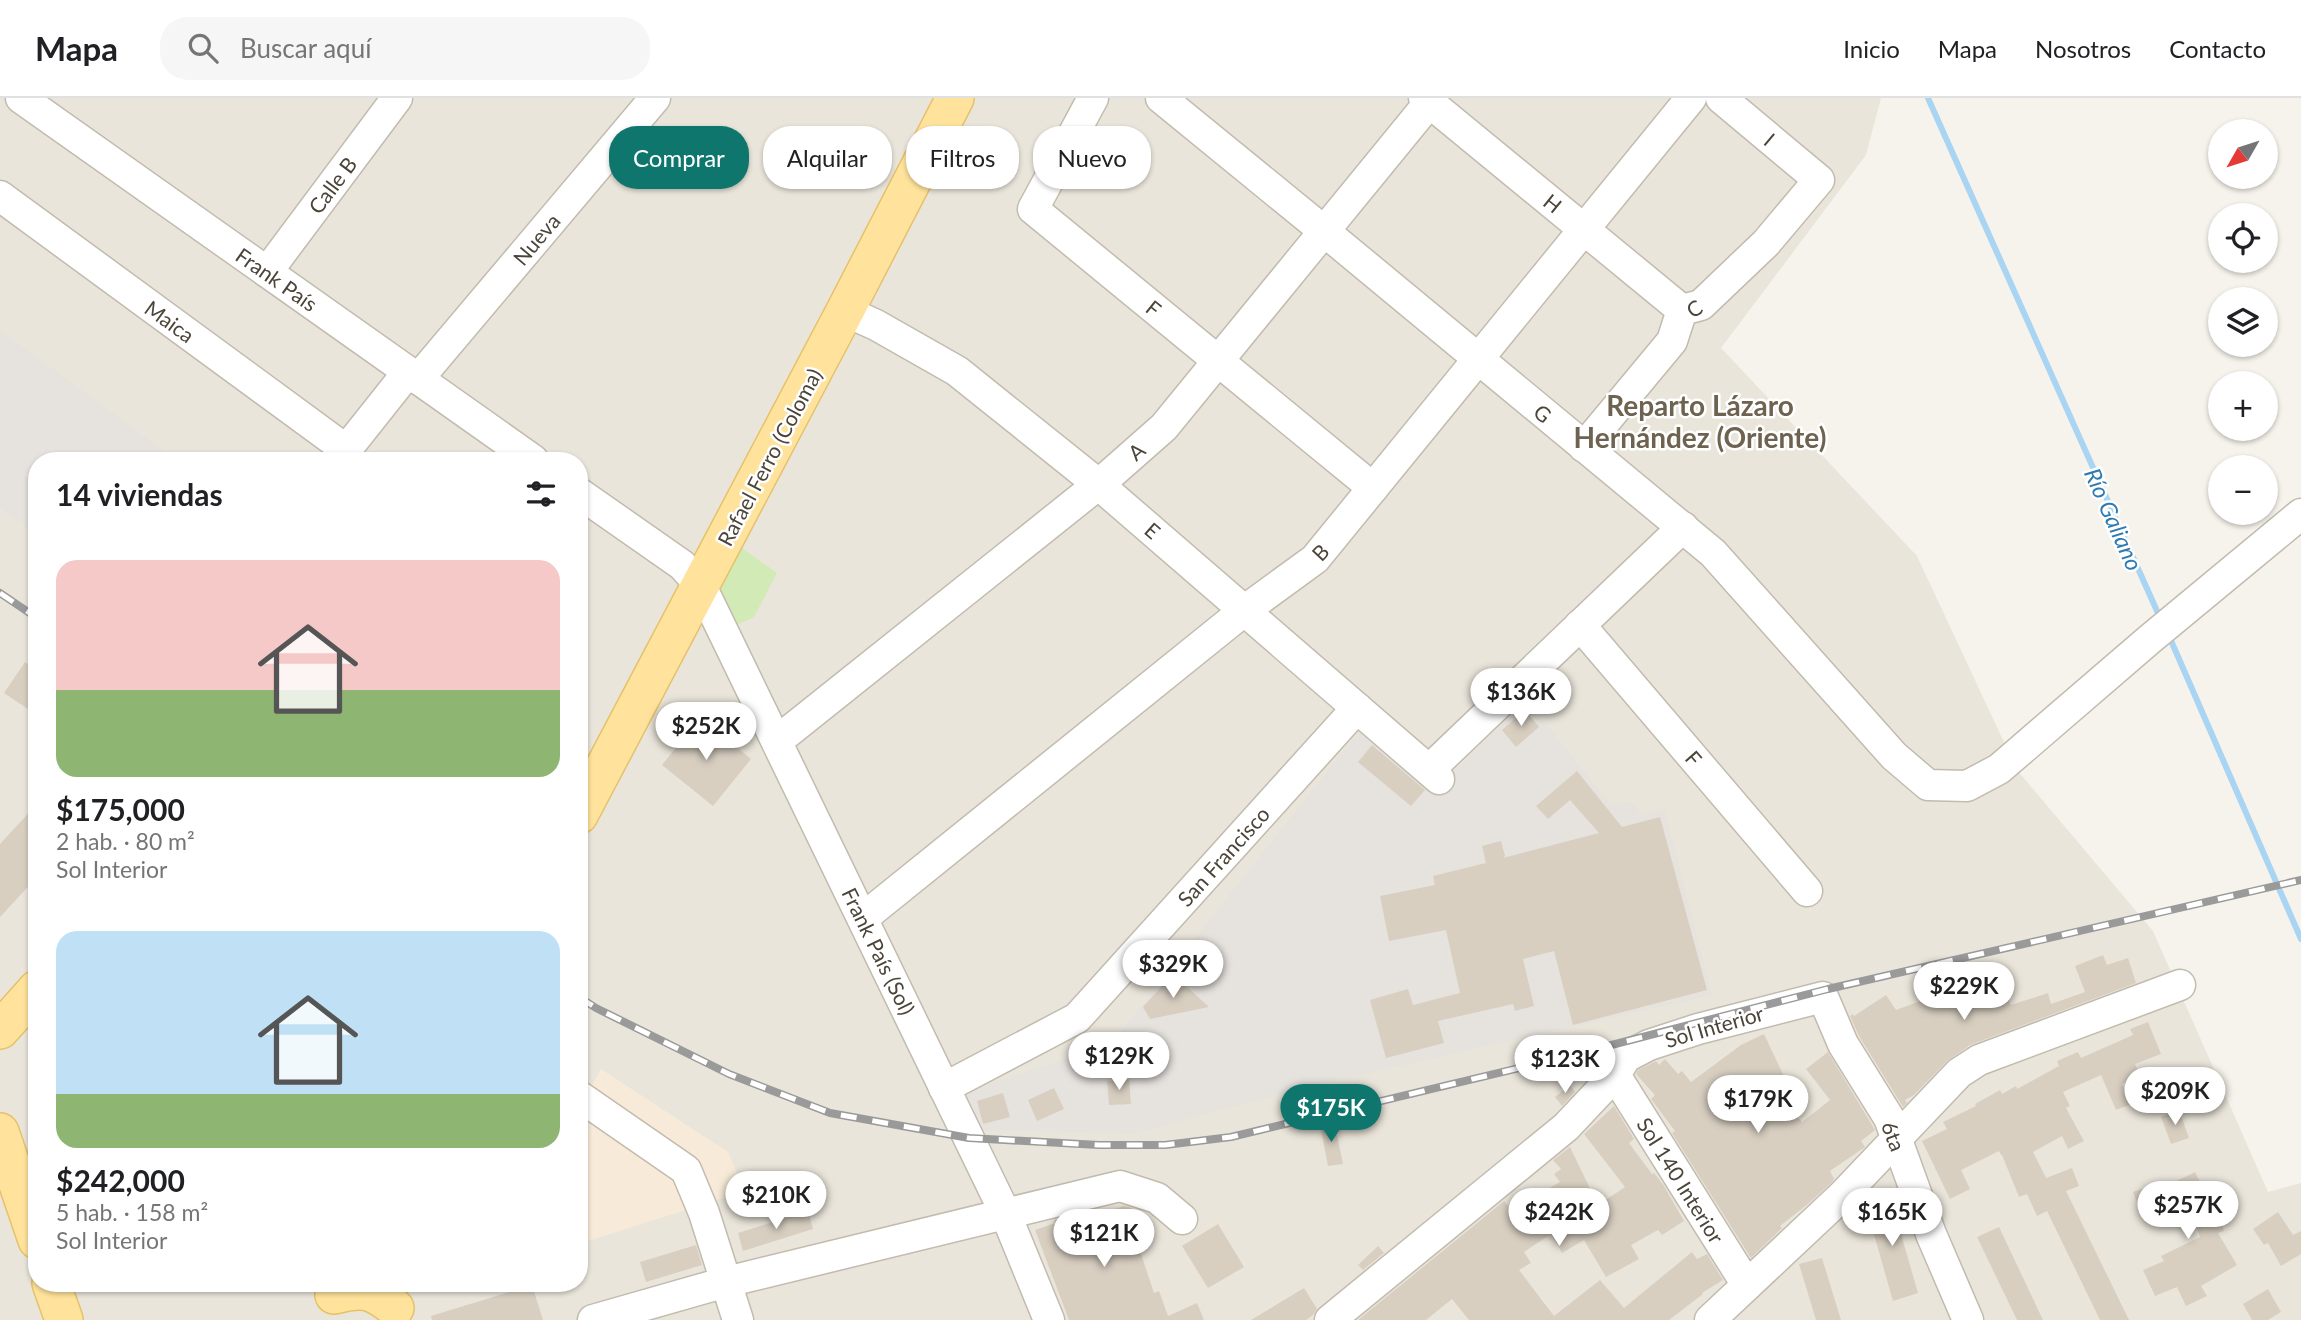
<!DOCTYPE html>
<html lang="es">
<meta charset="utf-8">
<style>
body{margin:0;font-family:Lato,sans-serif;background:#f6f6f6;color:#202124;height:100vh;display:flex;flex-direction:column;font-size:26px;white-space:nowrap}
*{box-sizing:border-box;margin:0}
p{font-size:23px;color:#757577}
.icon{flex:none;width:38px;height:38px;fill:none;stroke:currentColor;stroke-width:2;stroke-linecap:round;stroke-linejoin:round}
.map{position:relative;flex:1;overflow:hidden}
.panel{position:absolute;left:28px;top:354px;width:560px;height:840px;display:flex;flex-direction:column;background:#fff;border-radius:28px;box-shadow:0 2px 5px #0004}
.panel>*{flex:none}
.guide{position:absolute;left:609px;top:28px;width:665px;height:63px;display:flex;gap:14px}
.needle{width:46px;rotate:231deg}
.tools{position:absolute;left:2208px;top:21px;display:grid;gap:14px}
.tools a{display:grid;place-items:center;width:70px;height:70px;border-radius:50%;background:#fff;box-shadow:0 2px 5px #0004;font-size:35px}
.price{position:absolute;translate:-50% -60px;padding:0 16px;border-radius:24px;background:#fff;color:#222;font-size:23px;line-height:46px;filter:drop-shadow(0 2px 4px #0008)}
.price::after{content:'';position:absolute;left:50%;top:42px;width:21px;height:16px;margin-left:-10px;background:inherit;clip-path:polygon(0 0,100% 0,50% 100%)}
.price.active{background:#0f766e;color:#fff}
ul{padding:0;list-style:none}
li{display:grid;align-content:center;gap:14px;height:371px;padding:0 28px}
li span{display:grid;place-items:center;height:217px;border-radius:21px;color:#555}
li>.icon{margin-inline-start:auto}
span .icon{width:126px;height:126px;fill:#fffc;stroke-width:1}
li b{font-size:30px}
h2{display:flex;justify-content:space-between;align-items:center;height:84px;padding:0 28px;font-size:30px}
.pill{padding:0 24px;border-radius:28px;background:#fff;box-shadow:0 2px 5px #0004;font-size:24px;line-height:63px}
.pill.active{background:#0f766e;color:#fff}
header{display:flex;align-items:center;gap:42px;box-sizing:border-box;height:98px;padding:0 35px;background:#fff;border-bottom:2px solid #e0e0e0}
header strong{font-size:33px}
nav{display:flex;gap:38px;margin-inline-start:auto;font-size:24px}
.search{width:490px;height:63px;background:#f6f6f6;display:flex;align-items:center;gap:18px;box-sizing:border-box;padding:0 24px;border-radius:28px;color:#757577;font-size:26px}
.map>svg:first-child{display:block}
</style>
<header>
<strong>Mapa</strong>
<div class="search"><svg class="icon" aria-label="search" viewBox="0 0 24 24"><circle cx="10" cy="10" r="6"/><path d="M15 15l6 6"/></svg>Buscar aquí</div>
<nav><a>Inicio</a><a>Mapa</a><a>Nosotros</a><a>Contacto</a></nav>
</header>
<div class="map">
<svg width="2301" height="1222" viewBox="0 0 2301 1222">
<rect width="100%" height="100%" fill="#f6f3ec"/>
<!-- residential -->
<path fill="#eae5da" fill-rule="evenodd" d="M0 0H1881L1866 57 1721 250 1917 458 2017 672 2153 833 2268 1094 2301 1085V1222H0ZM37 362H579V1185H37Z"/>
<!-- commercial -->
<path fill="#f7ead8" d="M601 971 728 1054 745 1093 579 1146V1010Z"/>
<!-- industrial -->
<g fill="#e6e2dd">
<path d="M0 232 176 362H37V436L0 410Z"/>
<path d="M1527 602 1611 707 1632 704 1641 716 1664 710 1712 897 1328 984 1134 1035 978 1032 963 994 1110 947 1362 630 1436 691Z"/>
</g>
<!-- green -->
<path fill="#d2eab5" d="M739 448 777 475 754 519 734 528C712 485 716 490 739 448Z"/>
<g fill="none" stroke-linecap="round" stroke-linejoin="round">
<!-- stream -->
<g stroke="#a9d4f2" stroke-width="6">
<path d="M1928 0 2161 522"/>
<path d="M2169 538 2301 841"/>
</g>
</g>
<!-- building -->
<g fill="#d8cfc1">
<path d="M25 564 37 573V617L4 595Z"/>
<path d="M1525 612 1539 629 1516 649 1502 632Z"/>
<path d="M700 619 751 661 713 708 662 667Z"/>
<path d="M1372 647 1425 692 1411 708 1358 664Z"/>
<path d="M1577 673 1622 729 1660 719 1707 892 1573 927 1554 853 1523 861 1534 908 1515 913 1513 906 1438 923 1444 945 1386 960 1370 902 1408 891 1413 907 1460 895 1446 832 1389 843 1380 798 1435 787 1433 778 1486 765 1482 748 1501 743 1505 758 1503 760 1599 735 1570 702 1548 721 1536 708Z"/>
<path d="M37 706V779L0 819V746Z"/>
<path d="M2103 857 2107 867 2128 860 2136 885 1970 947 1947 963 1914 997 1905 1002 1907 1005 1903 1009 1859 938 1850 918 1853 916 1854 918 1886 897 1896 912 1961 888 1960 884 1979 878 1980 882 1995 874 2011 907 2048 895 2051 906 2085 894 2075 868Z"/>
<path d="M1173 876 1209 909 1150 921 1143 909Z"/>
<path d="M2148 924 2161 956 2135 966 2140 978 2122 986 2131 1006 2116 1012 2101 977 2063 994 2070 1008 2066 1010 2084 1043 2068 1051 2062 1038 2033 1054 2046 1080 2072 1070 2079 1088 2066 1093 2129 1222H2100L2047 1113 2037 1118 2027 1096 2019 1099 2002 1057H2001L1999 1053 1961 1072 1970 1091 1950 1101 1922 1043 1947 1031 1943 1024 1976 1008 1975 1006 2000 992 2002 996 2016 988 2017 991 2059 968 2057 963 2078 954 2081 960 2133 937 2130 931Z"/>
<path d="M1764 936 1787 985 1782 989 1785 994 1780 998 1802 1024 1830 1002 1806 971 1828 954 1875 1032 1861 1043 1865 1049 1830 1073 1834 1081 1831 1085 1809 1105 1780 1128 1782 1130 1751 1160 1672 1035 1675 1033 1651 1001 1655 997 1636 976 1638 972 1656 963 1659 967 1665 961 1678 976 1682 973 1691 984 1741 947Z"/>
<path d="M1129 982 1131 1006 1109 1007 1107 983Z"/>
<path d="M1570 987 1575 994 1562 1008 1555 999Z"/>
<path d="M1054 990 1064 1011 1037 1023 1028 1002Z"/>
<path d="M1003 995 1010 1019 983 1026 977 1003Z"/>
<path d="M1614 1008 1634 1041 1629 1045 1652 1076 1654 1075 1664 1088 1684 1123 1662 1137 1658 1132 1631 1147 1639 1161 1606 1179 1584 1142 1562 1155 1551 1136 1524 1154 1531 1165 1519 1172 1554 1218 1600 1182 1624 1210 1692 1154 1697 1161 1707 1156 1723 1182 1702 1195 1703 1196 1669 1222H1469L1452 1201 1426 1222H1358L1504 1103 1511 1112 1560 1084 1554 1076 1561 1071 1553 1062 1570 1049 1598 1107 1625 1089 1584 1036Z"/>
<path d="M2179 1012 2189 1040 2171 1046 2161 1019Z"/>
<path d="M1334 1023 1343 1066 1328 1068 1320 1026Z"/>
<path d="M2195 1074 2213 1110 2216 1108 2224 1133 2218 1135 2237 1167 2201 1188 2207 1198 2186 1208 2177 1189 2155 1198 2143 1172 2164 1163 2161 1158 2200 1139 2188 1103 2143 1119 2133 1094 2150 1088 2152 1095Z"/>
<path d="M1890 1098 1918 1195 1893 1203 1865 1105Z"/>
<path d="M1124 1108 1132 1110 1143 1142 1137 1144 1154 1195 1159 1193 1168 1218 1197 1205 1204 1222H1069L1035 1132 1055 1125 1054 1122 1069 1118 1071 1124Z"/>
<path d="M808 1113 813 1131 743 1153 738 1135Z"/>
<path d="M2278 1114 2293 1137 2301 1133V1156L2281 1168 2268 1145 2264 1147 2253 1131Z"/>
<path d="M1218 1126 1244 1169 1208 1190 1182 1148Z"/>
<path d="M1999 1129 2043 1222H2017L1977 1139Z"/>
<path d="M696 1147 702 1167 646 1184 640 1164Z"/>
<path d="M1378 1148 1384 1155 1363 1172 1358 1167Z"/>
<path d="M1822 1160 1841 1222H1816L1799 1166Z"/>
<path d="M532 1187 543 1222H432L431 1218Z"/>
<path d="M1304 1190 1317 1211 1313 1217 1306 1222H1251Z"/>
<path d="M2268 1191 2281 1214 2268 1222H2252L2243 1206Z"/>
</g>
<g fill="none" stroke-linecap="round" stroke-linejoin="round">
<!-- minor casing -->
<g stroke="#c2bbae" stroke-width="33">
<g id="minor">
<path d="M21 0 533 362"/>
<path d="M1093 0 1033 111 1373 390"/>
<path d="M1161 0 1324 133 1713 455 1894 658 1928 687 1967 688 1999 671 2150 541 2301 416"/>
<path d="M1424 0 1682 212"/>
<path d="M0 98 341 348 350 347 408 274"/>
<path d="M267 174 397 0"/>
<path d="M1682 212 1701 207 1766 145 1819 82 1721 0"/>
<path d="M845 213 876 227 957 273 1098 386 1439 681"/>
<path d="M418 281 655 0"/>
<path d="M1584 349 1672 243 1682 212"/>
<path d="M579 395 682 467 701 488 1006 1117 1049 1222"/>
<path d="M1580 527 1807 793"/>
<path d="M777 643 1105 381 1164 329 1433 0"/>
<path d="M1429 672 1683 429"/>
<path d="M863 820 1245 512 1315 461 1691 0"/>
<path d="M1615 977 1747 1187"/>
<path d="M944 990 1077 920 1357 610"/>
<path d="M579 998 686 1072 704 1115 738 1222"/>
<path d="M593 1222 726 1184 1120 1088 1157 1100 1182 1121"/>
<path d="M1330 1222 1566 1029 1615 977 1626 959 1649 947 1698 931 1823 899 1843 946 1889 1020 1931 1136 1968 1222"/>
<path d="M1710 1222 1842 1098 1959 975 1979 962 2180 887"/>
</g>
</g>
<!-- major casing -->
<g stroke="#e6c16a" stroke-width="40">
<g id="major">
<path d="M579 717 845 213 955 0"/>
<path d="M0 932 37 891"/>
<path d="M0 1034 37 1142"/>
<path d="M51 1185 64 1222"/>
<path d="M334 1197C364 1190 371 1191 395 1210"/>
</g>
</g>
<!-- minor -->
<use href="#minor" stroke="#fff" stroke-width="30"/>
<!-- major -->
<use href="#major" stroke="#ffe39c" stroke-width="37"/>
<!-- rail casing -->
<g stroke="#9a9a9a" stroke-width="8">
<g id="rail">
<path d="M0 495 37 520"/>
<path d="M579 899 596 910 729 976 830 1015 969 1040 1099 1047H1165L1231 1039 1565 959 1828 891 2301 782"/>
</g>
</g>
<!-- rail -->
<use href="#rail" stroke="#fff" stroke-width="5" stroke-dasharray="16" stroke-linecap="butt"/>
</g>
<g text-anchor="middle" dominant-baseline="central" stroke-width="5" stroke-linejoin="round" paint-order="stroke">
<!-- street labels -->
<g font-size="21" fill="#4b4439" stroke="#fff">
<text transform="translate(1770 41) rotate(40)">I</text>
<text transform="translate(332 87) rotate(-53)">Calle B</text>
<text transform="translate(1553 105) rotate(39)">H</text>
<text transform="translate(536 141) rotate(-50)">Nueva</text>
<text transform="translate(277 181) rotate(35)">Frank País</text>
<text transform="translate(1154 210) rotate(39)">F</text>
<text transform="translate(1694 210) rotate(-32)">C</text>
<text transform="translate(170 223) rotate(36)">Maica</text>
<text transform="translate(1543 315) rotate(39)">G</text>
<text transform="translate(1136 353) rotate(-41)">A</text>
<text transform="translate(769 359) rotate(-62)">Rafael Ferro (Coloma)</text>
<text transform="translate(1153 432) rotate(41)">E</text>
<text transform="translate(1320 454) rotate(-47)">B</text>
<text transform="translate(1694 660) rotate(49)">F</text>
<text transform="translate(1223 758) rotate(-48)">San Francisco</text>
<text transform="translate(879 853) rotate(64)">Frank País (Sol)</text>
<text transform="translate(1714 928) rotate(-16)">Sol Interior</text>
<text transform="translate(1894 1038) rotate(69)">6ta</text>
<text transform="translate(1681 1082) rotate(58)">Sol 140 Interior</text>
</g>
<!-- water labels -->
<g font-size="23" font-style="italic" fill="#2e7ab2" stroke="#fff">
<text transform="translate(2114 421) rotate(66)">Río Galiano</text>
</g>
<!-- district labels -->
<g font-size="28" font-weight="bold" fill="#6e6250" stroke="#fff">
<text x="1700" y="307">Reparto Lázaro<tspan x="1700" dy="32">Hernández (Oriente)</tspan></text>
</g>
</g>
</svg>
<div class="tools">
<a><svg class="needle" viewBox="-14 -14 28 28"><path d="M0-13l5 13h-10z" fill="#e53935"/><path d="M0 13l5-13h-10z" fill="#757577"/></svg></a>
<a><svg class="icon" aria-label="locate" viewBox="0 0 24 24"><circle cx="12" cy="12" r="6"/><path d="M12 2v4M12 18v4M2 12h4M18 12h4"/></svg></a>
<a><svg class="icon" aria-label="layers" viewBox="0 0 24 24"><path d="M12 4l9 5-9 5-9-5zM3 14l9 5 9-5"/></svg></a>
<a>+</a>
<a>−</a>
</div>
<b class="price" style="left:1521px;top:630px">$136K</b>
<b class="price" style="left:706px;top:664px">$252K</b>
<b class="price" style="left:1173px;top:902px">$329K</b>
<b class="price" style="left:1964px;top:924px">$229K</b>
<b class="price" style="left:1119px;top:994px">$129K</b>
<b class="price" style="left:1565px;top:997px">$123K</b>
<b class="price" style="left:2175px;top:1029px">$209K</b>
<b class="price" style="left:1758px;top:1037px">$179K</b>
<b class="price active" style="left:1331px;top:1046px">$175K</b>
<b class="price" style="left:776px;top:1133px">$210K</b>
<b class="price" style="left:2188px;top:1143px">$257K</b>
<b class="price" style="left:1559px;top:1150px">$242K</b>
<b class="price" style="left:1892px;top:1150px">$165K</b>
<b class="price" style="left:1104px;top:1171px">$121K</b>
<div class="guide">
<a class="pill active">Comprar</a>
<a class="pill">Alquilar</a>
<a class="pill">Filtros</a>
<a class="pill">Nuevo</a>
</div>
<section class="panel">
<h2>14 viviendas<svg class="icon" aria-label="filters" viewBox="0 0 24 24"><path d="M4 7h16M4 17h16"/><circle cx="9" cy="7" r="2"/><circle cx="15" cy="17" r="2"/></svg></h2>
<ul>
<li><span style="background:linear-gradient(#f6c9c9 60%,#8fb573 0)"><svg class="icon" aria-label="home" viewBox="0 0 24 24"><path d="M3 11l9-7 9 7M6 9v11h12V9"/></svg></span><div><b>$175,000</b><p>2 hab. · 80 m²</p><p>Sol Interior</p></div></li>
<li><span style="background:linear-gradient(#bfe0f5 75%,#8fb573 0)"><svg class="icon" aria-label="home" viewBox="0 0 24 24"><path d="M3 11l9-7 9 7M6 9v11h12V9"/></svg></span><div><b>$242,000</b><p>5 hab. · 158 m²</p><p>Sol Interior</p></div></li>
</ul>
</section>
</div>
